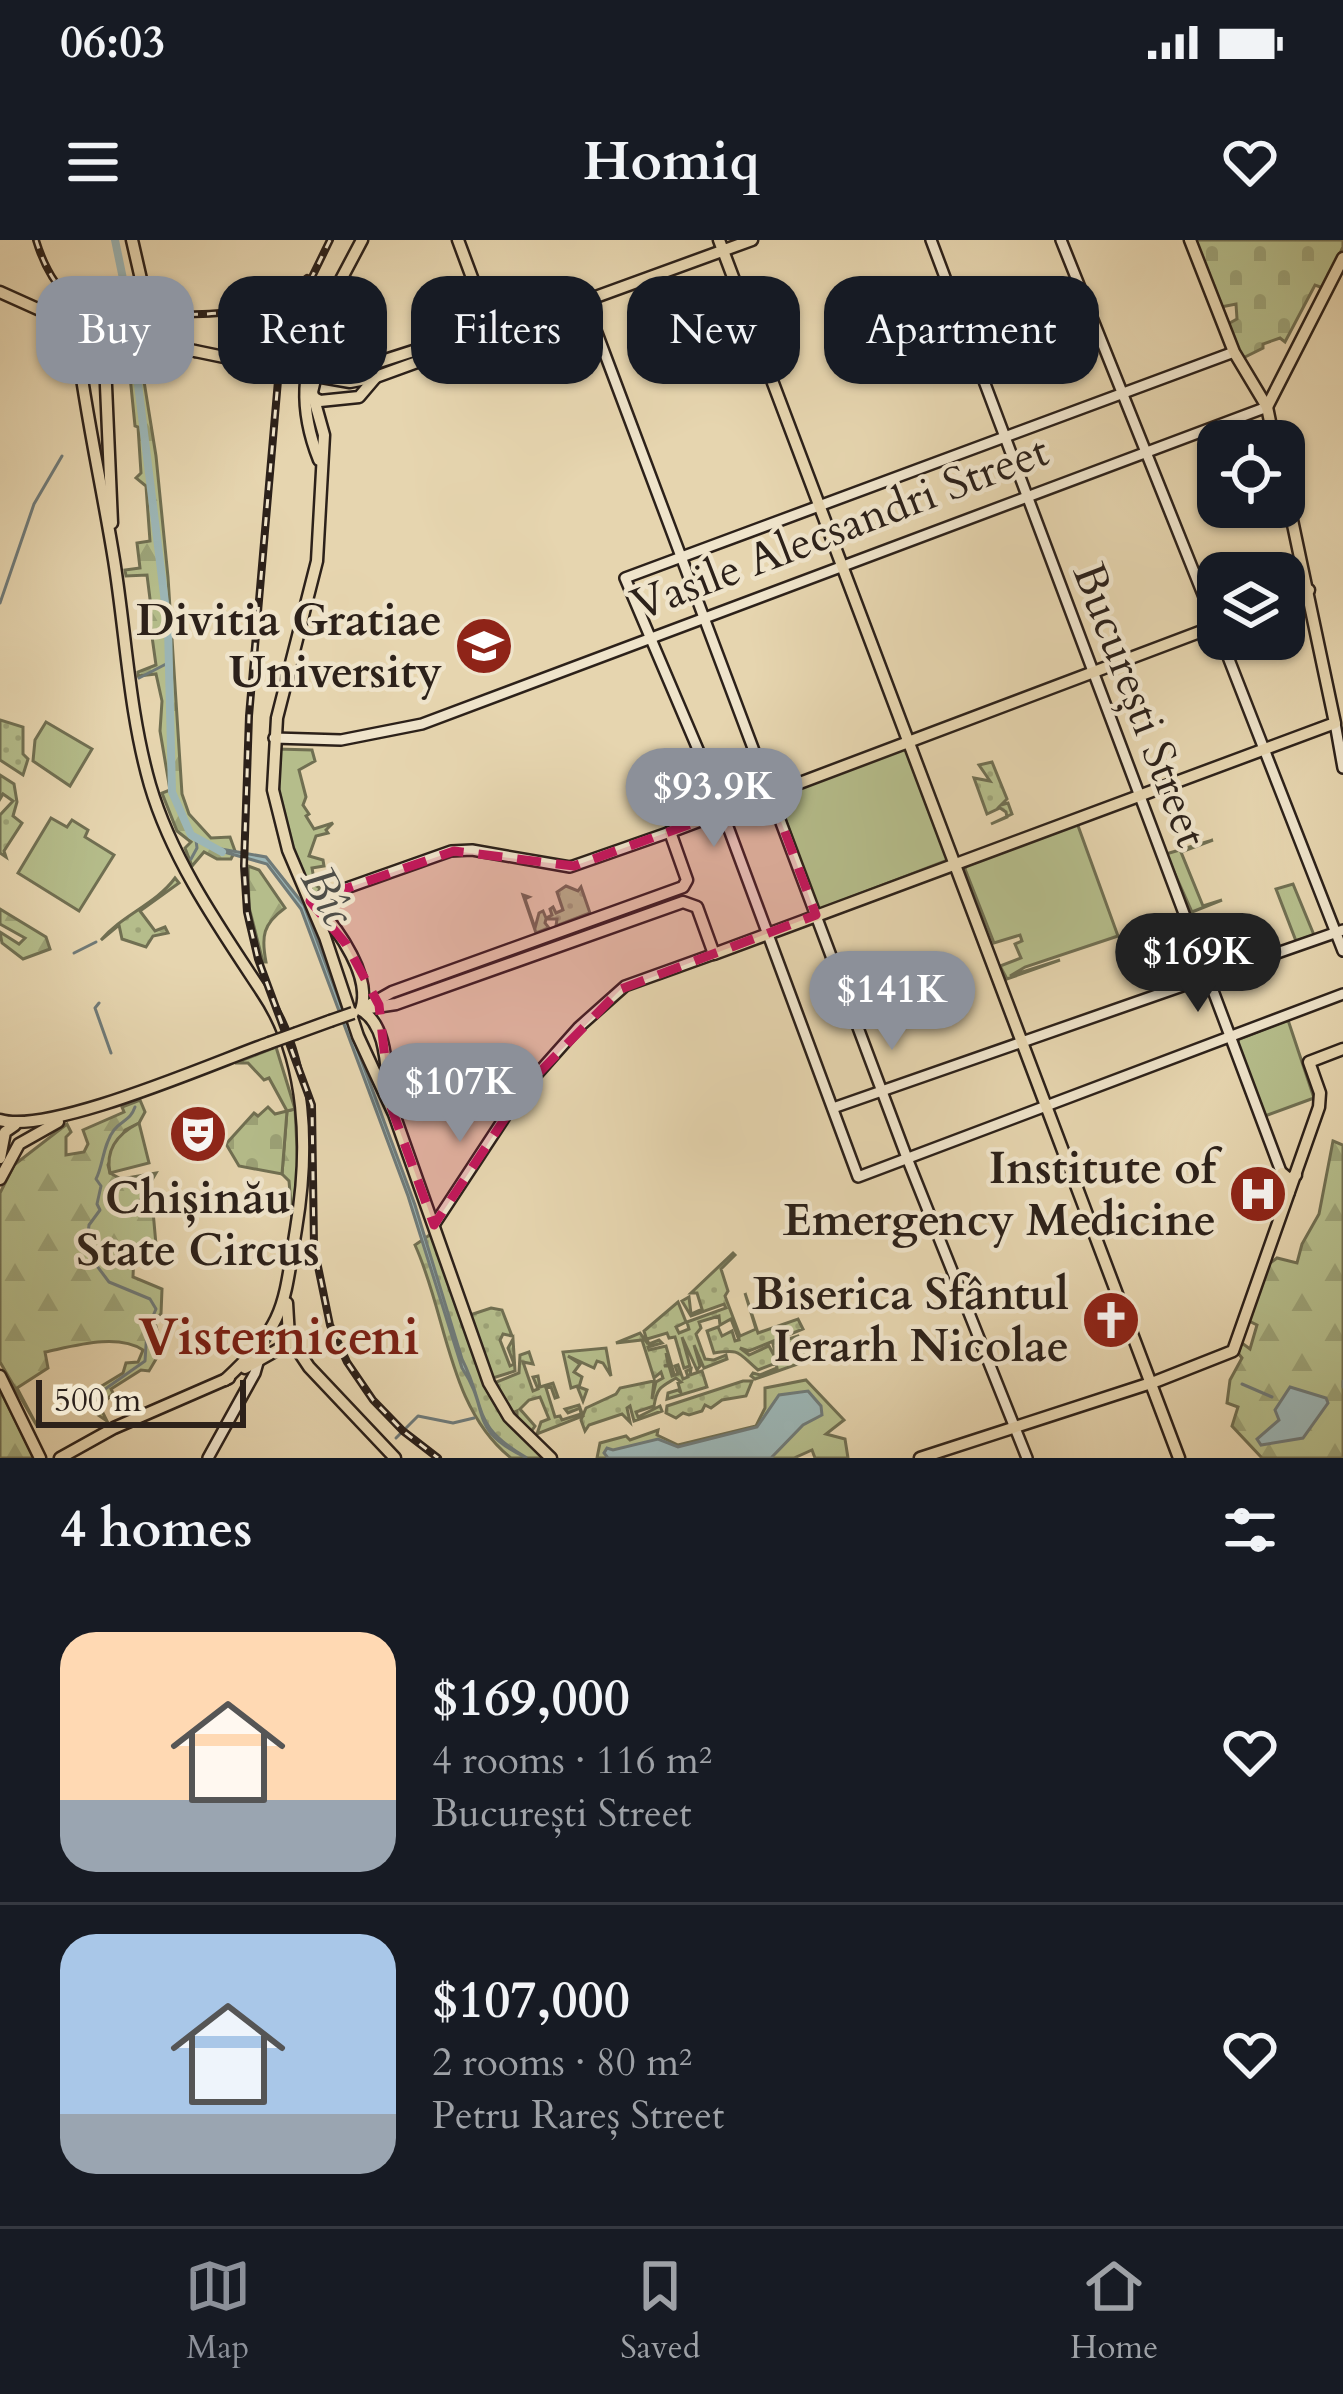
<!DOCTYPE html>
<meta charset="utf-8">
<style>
body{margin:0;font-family:Cardo,serif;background:#242831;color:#f1f3f6;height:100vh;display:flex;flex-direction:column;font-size:45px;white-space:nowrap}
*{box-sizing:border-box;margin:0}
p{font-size:39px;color:#9ea1a6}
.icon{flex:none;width:66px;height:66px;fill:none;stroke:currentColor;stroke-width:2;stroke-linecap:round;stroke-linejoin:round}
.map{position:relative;height:1218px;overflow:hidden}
.sheet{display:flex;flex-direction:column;background:#171b24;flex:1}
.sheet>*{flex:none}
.top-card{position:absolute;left:36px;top:36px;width:1272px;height:108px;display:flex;gap:24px}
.buttons{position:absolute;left:1197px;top:180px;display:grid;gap:24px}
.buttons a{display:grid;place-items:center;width:108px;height:108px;border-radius:24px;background:#171b24;box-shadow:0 3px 9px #0004;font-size:60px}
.scale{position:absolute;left:36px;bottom:30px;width:210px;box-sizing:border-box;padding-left:12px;border:6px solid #2c211a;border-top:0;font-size:33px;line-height:42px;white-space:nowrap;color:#2c211a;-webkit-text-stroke:9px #efe4cb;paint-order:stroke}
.price{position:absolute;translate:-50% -102px;padding:0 27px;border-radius:42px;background:#8c9099;color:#fff;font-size:39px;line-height:78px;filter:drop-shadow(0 3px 6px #0008)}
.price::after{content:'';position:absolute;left:50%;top:72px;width:36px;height:27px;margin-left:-18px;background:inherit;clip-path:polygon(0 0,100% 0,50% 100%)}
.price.current{background:#222;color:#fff}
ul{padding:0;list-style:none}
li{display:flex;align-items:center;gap:36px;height:300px;padding:0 60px}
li+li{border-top:3px solid #363941}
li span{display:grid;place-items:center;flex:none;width:336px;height:240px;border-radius:36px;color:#555}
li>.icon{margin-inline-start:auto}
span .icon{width:144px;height:144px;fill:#fffc;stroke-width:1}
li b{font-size:51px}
h2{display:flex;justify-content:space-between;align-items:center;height:144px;padding:0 60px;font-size:51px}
.chip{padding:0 42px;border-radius:36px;background:#171b24;box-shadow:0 3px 9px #0004;font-size:42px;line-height:108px}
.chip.current{background:#8c9099;color:#fff}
.status{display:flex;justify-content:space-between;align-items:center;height:84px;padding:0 60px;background:#171b24;direction:ltr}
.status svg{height:33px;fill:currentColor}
header{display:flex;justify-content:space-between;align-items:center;height:156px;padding:0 60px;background:#171b24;font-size:54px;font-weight:700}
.dock{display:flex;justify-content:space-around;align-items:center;height:168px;border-top:3px solid #363941;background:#171b24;font-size:33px;color:#9ea1a6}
.dock a{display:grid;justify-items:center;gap:6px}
.dock .current{color:#8c9099}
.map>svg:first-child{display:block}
</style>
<div class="status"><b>06:03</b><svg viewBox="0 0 49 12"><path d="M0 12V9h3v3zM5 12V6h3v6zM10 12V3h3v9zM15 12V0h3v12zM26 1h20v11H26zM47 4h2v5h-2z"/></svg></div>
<header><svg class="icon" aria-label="menu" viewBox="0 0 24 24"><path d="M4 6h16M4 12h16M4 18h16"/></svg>Homiq<svg class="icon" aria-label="heart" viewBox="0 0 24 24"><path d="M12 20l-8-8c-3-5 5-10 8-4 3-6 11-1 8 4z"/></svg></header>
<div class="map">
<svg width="1343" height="1218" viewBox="0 0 1343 1218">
<defs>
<pattern id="grass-dots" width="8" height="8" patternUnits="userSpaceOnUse" patternTransform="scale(3)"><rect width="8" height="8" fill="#b5bd8b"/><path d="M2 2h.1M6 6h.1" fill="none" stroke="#9ca277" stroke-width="1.8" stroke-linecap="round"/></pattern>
<pattern id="forest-firs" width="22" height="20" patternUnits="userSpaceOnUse" patternTransform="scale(3)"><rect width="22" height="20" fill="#b5bd8b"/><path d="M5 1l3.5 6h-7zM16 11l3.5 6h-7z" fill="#9ca277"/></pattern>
<pattern id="cemetery-stones" width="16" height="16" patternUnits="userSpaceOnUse" patternTransform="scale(3)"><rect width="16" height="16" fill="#b5bd8b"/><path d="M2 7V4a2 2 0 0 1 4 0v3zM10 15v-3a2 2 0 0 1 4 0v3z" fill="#9ca277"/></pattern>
</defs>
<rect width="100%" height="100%" fill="#e6d5af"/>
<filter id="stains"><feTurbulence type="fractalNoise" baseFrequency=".00167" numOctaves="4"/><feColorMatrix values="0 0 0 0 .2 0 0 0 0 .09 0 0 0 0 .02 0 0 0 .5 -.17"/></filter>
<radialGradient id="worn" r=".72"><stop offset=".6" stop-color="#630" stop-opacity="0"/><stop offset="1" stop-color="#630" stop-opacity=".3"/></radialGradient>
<!-- grass -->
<g fill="url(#grass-dots)" stroke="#706f52" stroke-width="3">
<path d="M0 480 23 487V514L28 519 23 535 0 520Z"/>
<path d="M992 522 1007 559 1001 565 1008 563 1012 574 991 584 1007 577 1006 572 1000 568 987 574 974 538 990 541 979 525Z"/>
<path d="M0 535 14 544 17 562 13 576 22 583 4 611 6 617 0 613V575L13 561 3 554 0 559Z"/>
<path d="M175 638 179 643 140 671 155 691 165 687 168 693 153 696 146 707 122 699 119 685 101 700C122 675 156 664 175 638Z"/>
<path d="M566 646 578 651 581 647 590 673 556 686 557 679H546L545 683 549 688 536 693 523 655 529 657 525 659 535 688 539 673 543 671 546 678 552 675 550 669 553 667 556 673 563 670 557 652Z"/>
<path d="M431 994 510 1184 544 1218H511C448 1168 447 1075 415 1005Z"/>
<path d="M733 1013 735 1015 721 1029 728 1051 725 1056 740 1096 756 1089 745 1053 758 1093 798 1079 803 1089 749 1111 740 1108 749 1115 769 1106 777 1121 773 1104 798 1096 805 1107 801 1110 811 1108 812 1119 755 1139 751 1136 753 1133 760 1135 777 1128 776 1123 758 1130C737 1112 741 1109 714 1113L707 1091 718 1087 722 1096 732 1091 735 1101 739 1100 731 1079 720 1085 719 1076 699 1082 701 1088 696 1094 705 1119 714 1120 726 1115 727 1119 704 1128 694 1105 700 1126 697 1130 682 1097 690 1126 684 1128 675 1097 669 1098 667 1093 647 1099 649 1104 659 1100 662 1103 648 1107 649 1110 666 1106 674 1134 666 1113 668 1124 664 1126H669L672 1136 678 1134 675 1126 678 1125 683 1139 688 1137 686 1131 691 1129 690 1135 702 1131 707 1147 667 1159 668 1153 678 1150 681 1153 678 1143 681 1142 676 1138C661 1147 657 1147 654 1166L636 1172 638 1177 660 1166 662 1171 634 1181 630 1166 627 1168 630 1182 622 1174 589 1185 585 1191 581 1180 586 1168 616 1154 620 1148 654 1141 652 1159 656 1142 663 1138 661 1132 654 1138 642 1100 616 1103 640 1093 648 1104 644 1091 678 1062 686 1082 676 1087 679 1093 689 1089 687 1082 726 1068 724 1064 691 1076 682 1061 689 1057 691 1074 702 1069 697 1053H691Z"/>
<path d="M491 1068 502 1070 512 1096 503 1094 500 1100 510 1126 514 1124 508 1108 513 1099 515 1131 493 1138 470 1075Z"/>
<path d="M529 1112 533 1124 523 1122 533 1151 538 1149 533 1137 538 1136 540 1147 553 1143 558 1157 555 1158 551 1147 546 1148 555 1177 560 1176 562 1180 581 1174 580 1168 568 1173 565 1169 579 1165 583 1176 537 1194 541 1182 549 1179 540 1157 529 1160 520 1169 535 1186 530 1193 517 1178V1171L512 1173 494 1143 519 1133 520 1115Z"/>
<path d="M743 1141H752L746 1156 722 1160 711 1168 705 1165 702 1171 689 1175 683 1173 676 1178 666 1173 667 1166Z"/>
</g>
<!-- forest -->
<g fill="url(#forest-firs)" stroke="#706f52" stroke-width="3">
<path d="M119 101 145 108 143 135 156 216 168 337 182 554 189 574 211 598 230 597 235 611 231 619H217L204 612 192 626 185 608 191 602 177 591 162 553 170 550 160 491 162 461 156 434 138 436V432L156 425 148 368 151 367 147 335 126 336 125 330 140 328 137 303 150 301 146 246 136 238 141 233 138 187 135 186 130 136 126 135 123 111H107L110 104Z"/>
<path d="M248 626 259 630 285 668C263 684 261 696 266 722H263L249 667Z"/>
<path d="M0 669 46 697 50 709 23 719 2 703 0 692 19 704 25 698 0 684Z"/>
<path d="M140 860 145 872 139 883 125 890 108 925 110 933 121 939 156 933 139 962 140 973 153 971 157 1016 153 1020 134 1011 133 1037 162 1049 161 1074 154 1079 162 1109 149 1131 141 1130 111 1149 113 1153 100 1167 107 1181 98 1175 95 1150 123 1133 126 1123 138 1122 143 1110C117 1093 74 1106 45 1112L48 1128 17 1148 37 1186 0 1122V953L14 925 67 884 71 892 66 897V915L84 912 88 904 83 890 124 872 122 867Z"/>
<path d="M295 869 298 928 292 977 289 941 282 934 287 871Z"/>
<path d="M1333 901 1343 905V1218H1262L1232 1186 1238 1167 1227 1163 1230 1140 1242 1118 1238 1113 1242 1103 1250 1109 1257 1085 1249 1081 1269 1024 1277 1018 1297 1023 1302 1004 1319 974Z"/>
<path d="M0 1150 34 1218H0Z"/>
</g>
<!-- cemetery -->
<g fill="url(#cemetery-stones)" stroke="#706f52" stroke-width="3">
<path d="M1195 0H1343V7L1323 48 1315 45 1285 102 1280 98 1263 104V108L1241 119 1228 84 1237 79 1236 64 1221 67Z"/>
<path d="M268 867 275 874 287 871 282 934 239 926 226 904 254 873 258 876Z"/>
</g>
<!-- green -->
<g fill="#b5bd8b" stroke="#706f52" stroke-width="3">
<path d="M46 482 92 509 70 546 33 521 35 500Z"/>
<path d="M905 507 948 620 818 670 777 556Z"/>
<path d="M277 509 312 510 315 521 299 530 306 557 303 565 309 574 306 576 314 589 333 583 326 590 328 593 316 596 309 616 323 620 324 626 312 628 315 645 320 648 317 655H313C290 608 275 562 277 509Z"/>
<path d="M51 578 67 587 72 580 88 590 85 597 114 615 79 671 18 633Z"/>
<path d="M1077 583 1118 696 1025 727 1010 736 1060 720 1007 739 1000 726 1021 718 1015 704 1022 701 1020 695 994 703 965 629 967 624Z"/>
<path d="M1213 600 1181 612 1203 666 1222 660 1192 672 1166 614Z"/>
<path d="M1293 644 1314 695 1296 701 1276 649Z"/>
<path d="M1288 780 1314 858 1265 876 1237 803 1239 799Z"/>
<path d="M276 807 295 869 287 871 269 838 264 840 248 823H235Z"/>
<path d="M139 883 149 923 110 933C105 909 119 893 139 883Z"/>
<path d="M606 1108 611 1136 603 1123 597 1121 594 1128 568 1116 580 1124 574 1132 582 1137 579 1147 587 1150 583 1161 577 1146 571 1148 563 1112Z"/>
<path d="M806 1140 844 1180 826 1194 845 1199 848 1218H815L812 1210 794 1218H597L600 1203 626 1196 630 1200 658 1190 657 1195 678 1205 756 1186 765 1168V1148Z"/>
</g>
<!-- water -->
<g fill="#9cb6b6" stroke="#6f7a78" stroke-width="3">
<path d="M221 609 266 617 304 665 415 965 462 1119C488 1171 470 1185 527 1218 466 1189 492 1173 462 1128L408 956 301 669 267 624 217 610Z"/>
<path d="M1290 1147 1326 1158 1328 1163 1303 1198 1261 1205 1257 1199 1279 1180 1275 1170Z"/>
<path d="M808 1151 821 1166 822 1175 803 1185 771 1218H608L604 1213 607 1208 613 1210 658 1199 678 1207 757 1187 779 1155Z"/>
</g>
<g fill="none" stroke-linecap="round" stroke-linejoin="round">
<!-- stream -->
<g stroke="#6f7a78" stroke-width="3">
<path d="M0 363 34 264 62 216"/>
<path d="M139 438 168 423"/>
<path d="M191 619 197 608 196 600"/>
<path d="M74 713 96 702"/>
<path d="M99 763 95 768 111 813"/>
<path d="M87 1002 89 985 100 970 97 964 101 946 96 939C103 926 103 904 114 890 123 879 130 881 135 867"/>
<path d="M87 1004 88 1014 109 1042 150 1059 156 1069 147 1090 145 1121 98 1154"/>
<path d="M1343 1141V1147"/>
<path d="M1242 1144 1272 1157"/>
<path d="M396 1198 418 1176 453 1183 474 1178"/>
</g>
<!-- river -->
<path stroke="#9cb6b6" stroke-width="8" d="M115 0 128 63 168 387 172 552 191 595 222 612"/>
<!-- secondary casing -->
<g stroke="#2c211a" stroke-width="14">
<g id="secondary">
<path d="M931 0 1289 953"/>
<path d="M1061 0 1218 392"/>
<path d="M585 61 907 918 1027 1218"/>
<path d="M1234 112 625 338 708 533 858 937 1343 754"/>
<path d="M1221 399 1343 711"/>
<path d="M1335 483 1343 528"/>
<path d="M274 498 341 500 422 484 1267 167"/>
<path d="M310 661 451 611 472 610 570 627 670 592"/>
<path d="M833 868 1343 690"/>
<path d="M434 985 522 851 579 787 625 746 714 714"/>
<path d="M208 1218 255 1133 259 1119"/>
</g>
</g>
<!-- primary casing -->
<g stroke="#2c211a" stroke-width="15">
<g id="primary">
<path d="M132 0 152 87 169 105"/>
<path d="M458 0 493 94"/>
<path d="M719 0 1179 1218"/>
<path d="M1190 0 1234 112 1267 167 1274 201"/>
<path d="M337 47 312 152 324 195 317 321 277 478 273 550 288 610 325 697 358 796 394 874 489 1143 509 1177 551 1218"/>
<path d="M336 49 362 0"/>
<path d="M0 52 60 79 76 96C85 172 102 245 114 320 126 395 129 472 150 545 172 620 219 687 262 752 308 820 309 911 296 989 283 1069 286 1083 225 1140"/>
<path d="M54 76 129 48 144 59"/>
<path d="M319 115 359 132"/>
<path d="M354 130 432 105H454"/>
<path d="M316 136 350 142 376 137 752 0"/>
<path d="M313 157 320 161 359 157 376 137"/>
<path d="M1267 167 1343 18"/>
<path d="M319 220C298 167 303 130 322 76"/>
<path d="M112 283 104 100 116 94 195 111"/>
<path d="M1284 359 1309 350"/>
<path d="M317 667C339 690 372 737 361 770"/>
<path d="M369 765 392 752 683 647 687 640 670 592 1218 385"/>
<path d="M363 769 396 764 683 662 697 667 714 714 1335 483 1284 242"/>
<path d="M361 770C387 785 386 827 389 854"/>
<path d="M297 793 330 781"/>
<path d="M0 880C50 895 213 823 269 803"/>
<path d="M0 918 5 892 15 885"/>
<path d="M1282 933 1289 939 1296 935"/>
<path d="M0 939 19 904 58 882"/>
<path d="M287 1063 289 1097 309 1127 395 1218"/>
<path d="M245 1128 286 1105 289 1097"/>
<path d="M0 1136 40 1218"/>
<path d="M60 1218 114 1188 229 1138"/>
<path d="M920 1218 1157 1141 1233 1111 1319 867 1320 853 1309 822 1343 809"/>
</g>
</g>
<!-- secondary -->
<use href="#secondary" stroke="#efe4cb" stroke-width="9"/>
<!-- primary -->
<use href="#primary" stroke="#e6d5af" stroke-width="10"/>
<!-- rail casing -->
<g stroke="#2c211a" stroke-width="8">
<g id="rail">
<path d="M36 0C49 43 75 78 124 77"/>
<path d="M330 0 294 74 279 129 249 476 244 626 247 672 258 719 312 865 314 1007 330 1085 347 1122 373 1160 403 1191 438 1218"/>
<path d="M135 76C191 72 266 83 307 38"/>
</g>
</g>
<!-- rail -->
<use href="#rail" stroke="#efe4cb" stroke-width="3" stroke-dasharray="9" stroke-linecap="butt"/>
<!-- primary-bridge casing -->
<g stroke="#2c211a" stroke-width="15" stroke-linecap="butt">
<g id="primary-bridge">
<path d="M195 111 316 136"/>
<path d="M330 781 353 773"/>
<path d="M269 803 297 793"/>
</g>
</g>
<!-- primary-bridge -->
<use href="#primary-bridge" stroke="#e6d5af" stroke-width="10"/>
</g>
<!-- marked area -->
<path fill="#c2185b" fill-opacity="0.2" stroke="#c2185b" stroke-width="9" stroke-dasharray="24 15" stroke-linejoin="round" d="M771 555 816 675 621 749 527 845 434 985 390 864 379 765 346 704 310 661 454 611 574 626Z"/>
<!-- icons -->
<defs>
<g id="university-disc" transform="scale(3)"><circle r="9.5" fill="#8f2418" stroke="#efe4cb"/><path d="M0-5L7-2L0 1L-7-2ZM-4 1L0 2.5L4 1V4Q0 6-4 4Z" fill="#fff"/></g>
<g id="theatre-disc" transform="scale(3)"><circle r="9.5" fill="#8f2418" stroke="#efe4cb"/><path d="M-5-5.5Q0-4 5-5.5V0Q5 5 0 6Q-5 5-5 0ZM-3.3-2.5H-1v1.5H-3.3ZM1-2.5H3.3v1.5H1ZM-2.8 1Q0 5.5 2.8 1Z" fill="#fff"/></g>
<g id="hospital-disc" transform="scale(3)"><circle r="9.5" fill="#8f2418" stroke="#efe4cb"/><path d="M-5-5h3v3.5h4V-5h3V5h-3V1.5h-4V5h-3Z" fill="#fff"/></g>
<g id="church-disc" transform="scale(3)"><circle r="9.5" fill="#8f2418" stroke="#efe4cb"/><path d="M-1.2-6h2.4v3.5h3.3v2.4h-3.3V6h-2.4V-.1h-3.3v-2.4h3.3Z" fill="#fff"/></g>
</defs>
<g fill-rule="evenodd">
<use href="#university-disc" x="484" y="406"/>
<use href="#theatre-disc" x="198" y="894"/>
<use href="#hospital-disc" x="1258" y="954"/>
<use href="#church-disc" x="1111" y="1080"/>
</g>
<g text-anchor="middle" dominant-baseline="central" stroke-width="9" stroke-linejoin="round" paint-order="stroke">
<!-- street labels -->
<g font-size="45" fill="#2c211a" stroke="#efe4cb">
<text transform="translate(840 288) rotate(-21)">Vasile Alecsandri Street</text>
<text transform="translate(1140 465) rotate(69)">București Street</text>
</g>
<!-- poi labels -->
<g font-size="45" font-weight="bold" fill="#2c211a" stroke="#efe4cb" text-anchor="end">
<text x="442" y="380">Divitia Gratiae<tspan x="442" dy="52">University</tspan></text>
<text x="1216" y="928">Institute of<tspan x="1216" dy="52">Emergency Medicine</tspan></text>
<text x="198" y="958" text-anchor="middle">Chișinău<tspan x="198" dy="52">State Circus</tspan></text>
<text x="1069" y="1054">Biserica Sfântul<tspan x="1069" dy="52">Ierarh Nicolae</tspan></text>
</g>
<!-- water labels -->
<g font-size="48" font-style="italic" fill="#4e4e49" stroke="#efe4cb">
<text transform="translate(328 656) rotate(61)">Bîc</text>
</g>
<!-- quarter labels -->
<g font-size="51" font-weight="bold" fill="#7a1f14" stroke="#efe4cb">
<text x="279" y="1098">Visterniceni</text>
</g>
</g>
<rect width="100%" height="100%" filter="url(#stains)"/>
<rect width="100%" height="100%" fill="url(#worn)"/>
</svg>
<div class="buttons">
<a><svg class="icon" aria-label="locate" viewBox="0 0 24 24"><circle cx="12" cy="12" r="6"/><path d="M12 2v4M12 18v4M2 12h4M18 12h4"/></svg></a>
<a><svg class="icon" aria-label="layers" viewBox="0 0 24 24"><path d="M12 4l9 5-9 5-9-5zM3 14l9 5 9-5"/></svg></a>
</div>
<div class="scale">500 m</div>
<b class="price" style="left:714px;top:610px">$93.9K</b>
<b class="price current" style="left:1198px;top:775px">$169K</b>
<b class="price" style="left:892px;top:813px">$141K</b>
<b class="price" style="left:460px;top:905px">$107K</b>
<div class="top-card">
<a class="chip current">Buy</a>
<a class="chip">Rent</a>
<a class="chip">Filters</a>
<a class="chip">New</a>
<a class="chip">Apartment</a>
</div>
</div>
<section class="sheet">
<h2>4 homes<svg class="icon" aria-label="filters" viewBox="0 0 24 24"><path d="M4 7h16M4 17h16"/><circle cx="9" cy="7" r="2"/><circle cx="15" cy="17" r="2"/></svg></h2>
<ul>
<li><span style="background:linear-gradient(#ffd9b3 70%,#9aa5b1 0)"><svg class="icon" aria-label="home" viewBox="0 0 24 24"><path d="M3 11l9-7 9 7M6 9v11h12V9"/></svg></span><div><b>$169,000</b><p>4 rooms · 116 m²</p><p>București Street</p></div><svg class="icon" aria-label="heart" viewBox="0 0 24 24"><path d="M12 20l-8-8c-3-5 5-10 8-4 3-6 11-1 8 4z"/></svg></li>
<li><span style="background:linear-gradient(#a9c7e8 75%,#9aa5b1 0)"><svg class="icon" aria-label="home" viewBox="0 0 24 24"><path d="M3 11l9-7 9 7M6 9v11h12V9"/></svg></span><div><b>$107,000</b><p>2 rooms · 80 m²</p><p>Petru Rareș Street</p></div><svg class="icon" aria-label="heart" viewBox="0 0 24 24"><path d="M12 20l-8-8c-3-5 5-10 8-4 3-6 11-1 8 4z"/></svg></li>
</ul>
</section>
<nav class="dock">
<a class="current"><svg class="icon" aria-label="map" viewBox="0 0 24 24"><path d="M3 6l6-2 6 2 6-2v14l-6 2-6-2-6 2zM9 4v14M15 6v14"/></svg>Map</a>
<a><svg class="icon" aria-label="saved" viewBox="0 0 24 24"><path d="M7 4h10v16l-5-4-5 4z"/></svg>Saved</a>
<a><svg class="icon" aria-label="home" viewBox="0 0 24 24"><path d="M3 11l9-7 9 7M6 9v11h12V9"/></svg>Home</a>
</nav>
